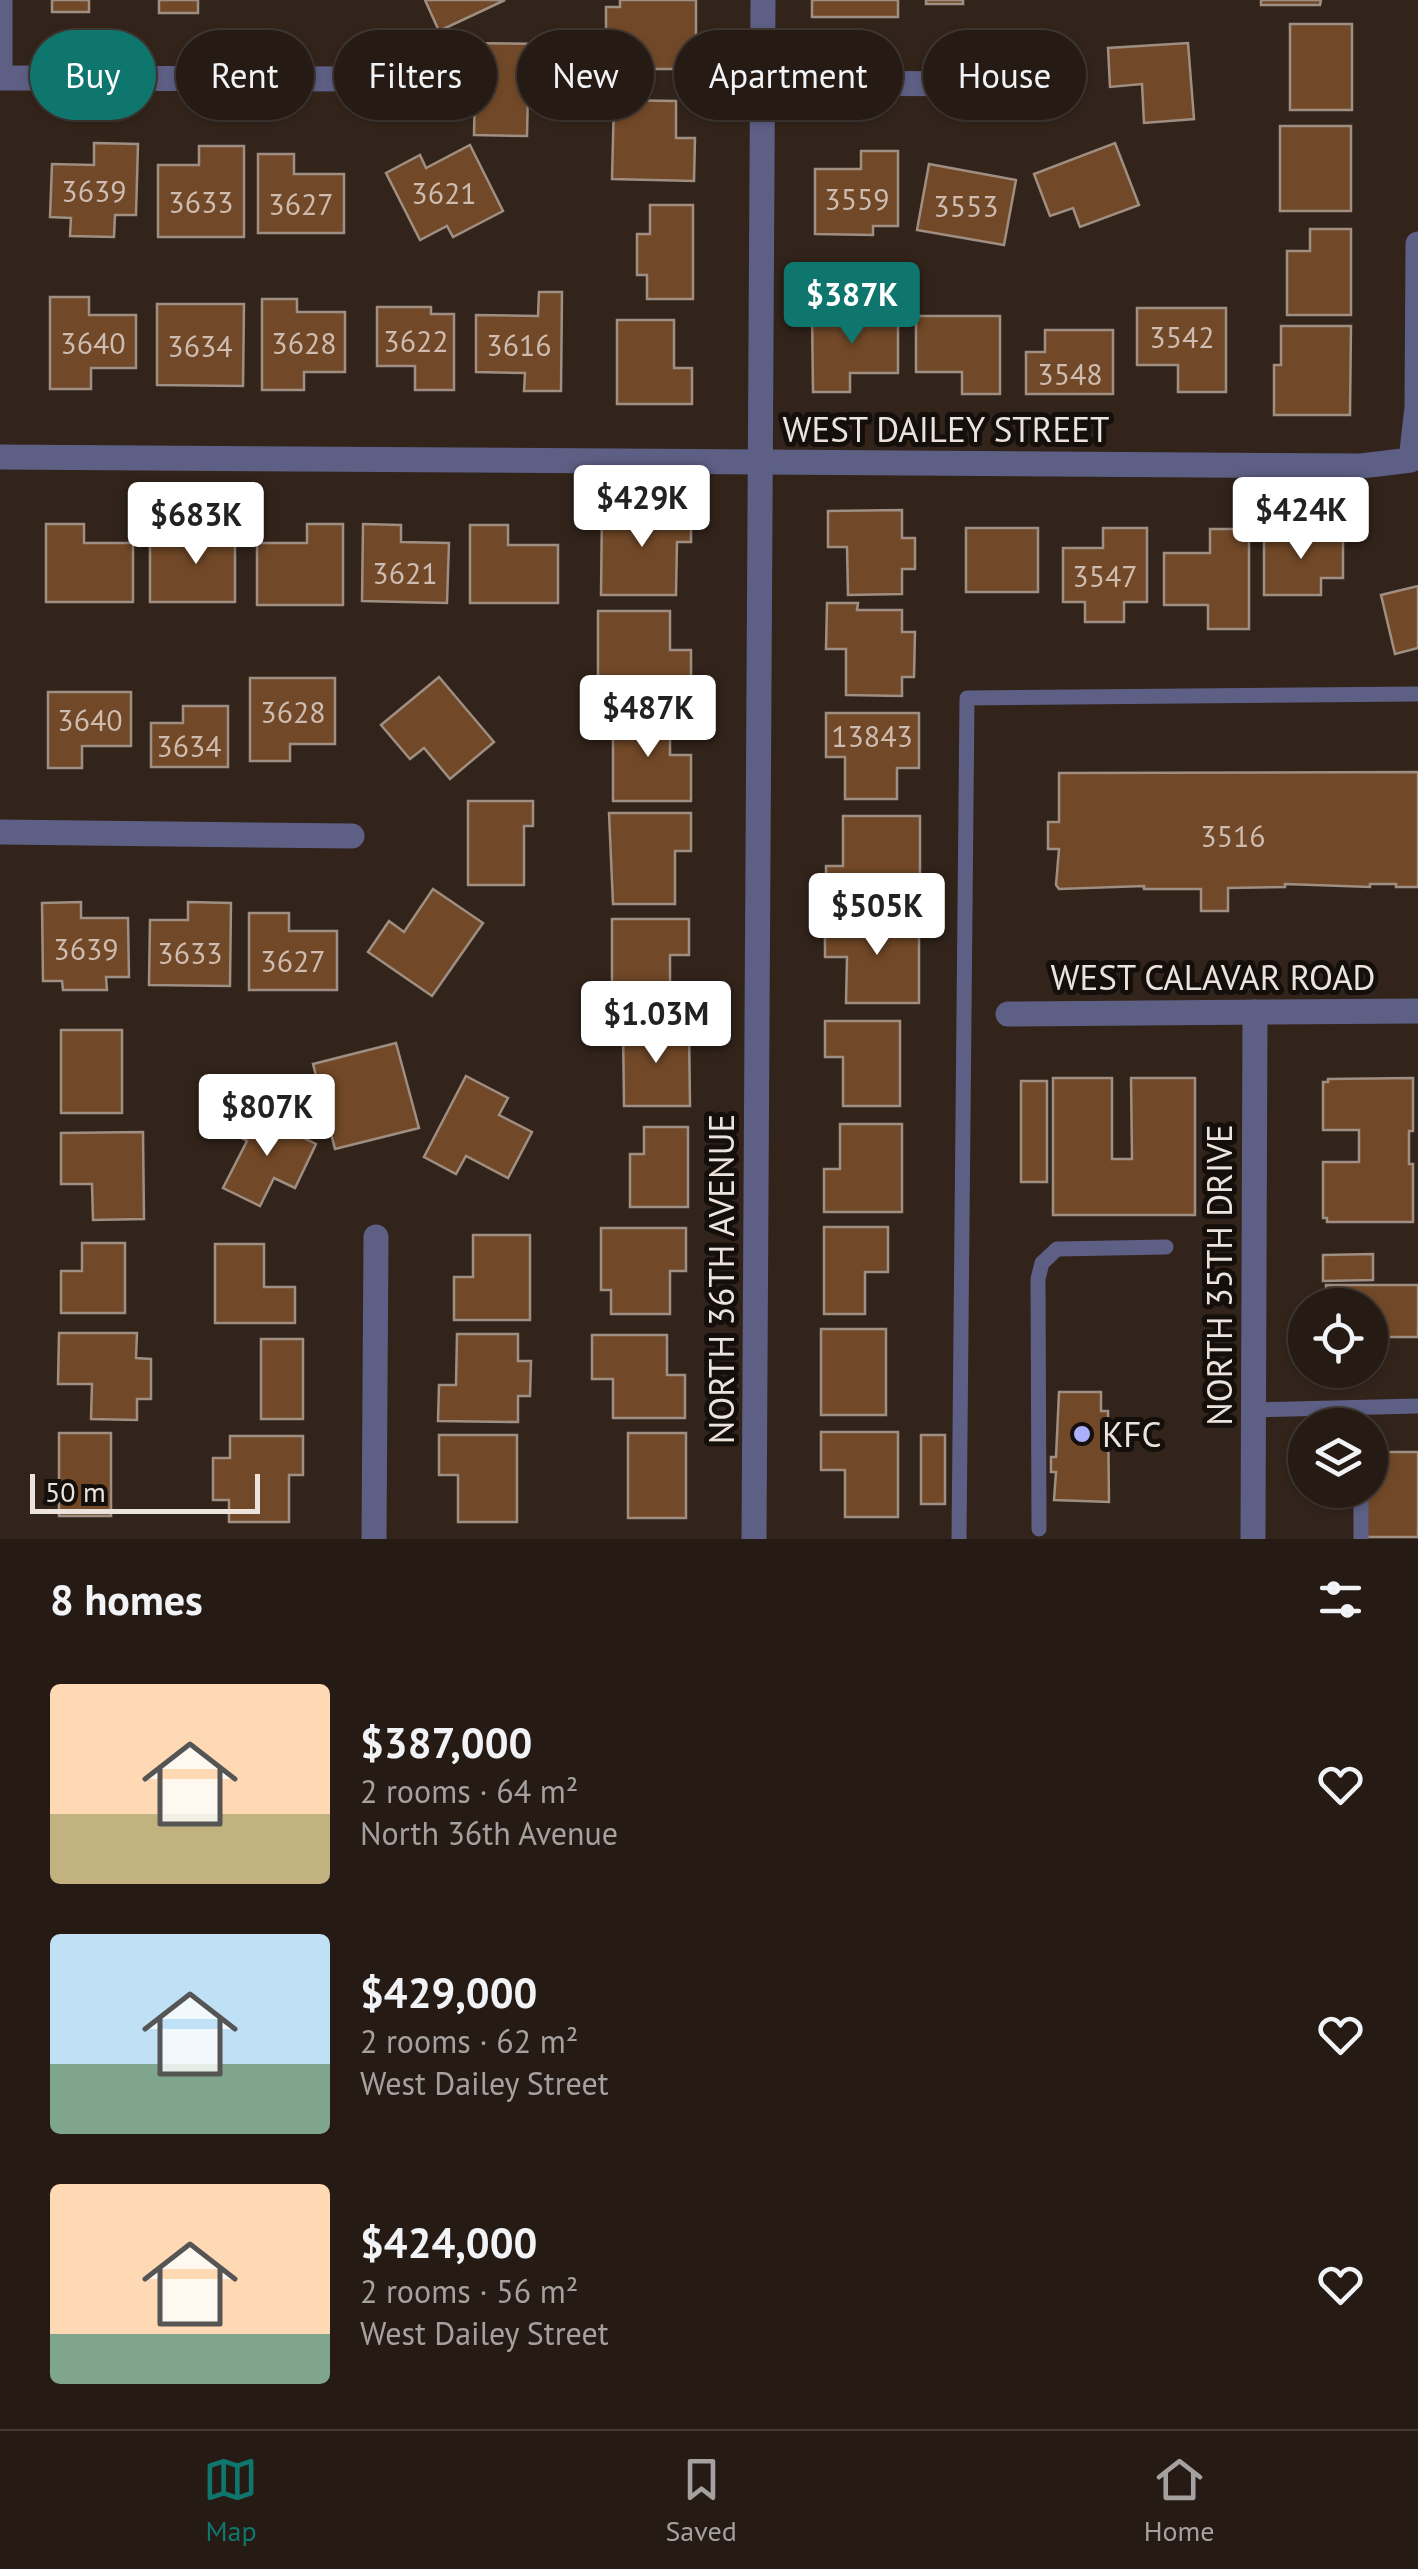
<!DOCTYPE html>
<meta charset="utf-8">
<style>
body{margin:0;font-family:"PT Sans",sans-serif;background:#322822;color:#f1f3f6;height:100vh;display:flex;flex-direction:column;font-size:38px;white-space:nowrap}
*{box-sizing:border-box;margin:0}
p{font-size:32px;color:#a4a1a0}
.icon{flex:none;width:55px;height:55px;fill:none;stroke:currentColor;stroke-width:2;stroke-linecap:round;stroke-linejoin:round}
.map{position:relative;height:1539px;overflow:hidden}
.side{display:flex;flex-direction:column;background:#261b14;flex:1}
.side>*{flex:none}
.guide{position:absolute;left:30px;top:30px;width:1360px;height:90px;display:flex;gap:20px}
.tools{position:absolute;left:1288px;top:1288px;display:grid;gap:20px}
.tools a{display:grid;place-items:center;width:100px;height:100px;border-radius:50%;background:#261b14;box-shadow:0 2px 8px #0004,0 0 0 2px #423934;font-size:50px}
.scale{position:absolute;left:30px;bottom:25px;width:230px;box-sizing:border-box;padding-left:10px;border:5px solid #ede3dd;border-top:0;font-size:28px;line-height:35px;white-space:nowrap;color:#ede3dd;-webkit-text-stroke:8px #150f0b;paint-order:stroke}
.price{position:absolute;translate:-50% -85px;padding:0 22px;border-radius:10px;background:#fff;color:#222;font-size:32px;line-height:65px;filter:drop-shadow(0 2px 5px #0008)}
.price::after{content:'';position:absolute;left:50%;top:60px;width:30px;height:22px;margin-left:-15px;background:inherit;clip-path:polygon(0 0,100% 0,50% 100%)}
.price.active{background:#0f766e;color:#fff}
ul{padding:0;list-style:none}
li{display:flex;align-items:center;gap:30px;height:250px;padding:0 50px}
li span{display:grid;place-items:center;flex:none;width:280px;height:200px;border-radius:10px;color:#555}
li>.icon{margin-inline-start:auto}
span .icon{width:120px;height:120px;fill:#fffc;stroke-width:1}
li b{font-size:42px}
h2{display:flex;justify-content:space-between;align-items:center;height:120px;padding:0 50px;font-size:42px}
.pill{padding:0 35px;border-radius:45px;background:#261b14;box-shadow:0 2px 8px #0004,0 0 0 2px #423934;font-size:35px;line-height:90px}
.pill.active{background:#0f766e;color:#fff}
.menu{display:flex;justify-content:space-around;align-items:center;height:140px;border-top:2px solid #423934;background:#261b14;font-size:28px;color:#a4a1a0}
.menu a{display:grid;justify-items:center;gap:5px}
.menu .active{color:#0f766e}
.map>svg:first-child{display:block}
</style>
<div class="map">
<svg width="1418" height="1539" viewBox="0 0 1418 1539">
<rect width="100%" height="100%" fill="#32241b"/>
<!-- building -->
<g fill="#724928" stroke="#9f8e82" stroke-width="2.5">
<rect x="52" y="0" width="37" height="12"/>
<rect x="159" y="0" width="39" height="13"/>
<path d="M425 0H505L439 31Z"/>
<path d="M620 0H696V69H619V46H606V7H620Z"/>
<rect x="812" y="0" width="86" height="17"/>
<rect x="926" y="0" width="37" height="4"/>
<path d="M1261 0H1321L1320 5H1261Z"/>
<rect x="1290" y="24" width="62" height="86"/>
<path d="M451 43 549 44 548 92 528 91 527 136 474 135 475 83H450Z"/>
<path d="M1188 43 1194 119 1144 123 1142 84 1110 87 1108 48Z"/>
<path d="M614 100 676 101V138H695L694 181 612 179Z"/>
<rect x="1280" y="126" width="71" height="85"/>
<path d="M94 143 138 144 136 215H115L114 237 70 236 71 218 50 217 52 164 94 165Z"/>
<path d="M1115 143 1139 205 1080 227 1073 208 1050 216 1034 174Z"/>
<path d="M470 145 503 211 453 237 447 226 420 240 386 173 420 155 426 168Z"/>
<path d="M199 146H244V237H158V165H199Z"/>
<path d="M861 151H898V226H873V235L815 234V169H861Z"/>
<path d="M258 154H294V174H344V233H258Z"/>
<path d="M929 164 1016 180 1004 245 917 230Z"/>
<path d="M650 205H693V299H647V275H637V234H650Z"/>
<path d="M1310 229H1351V315H1287V251H1310Z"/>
<path d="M539 292H562L561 391H524L525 373 476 372V315L538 316Z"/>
<path d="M50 297H89V315H136V368H91V389H50Z"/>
<path d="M262 299H297V312H345V372H304V390H262Z"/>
<path d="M157 304H244L243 386 157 385Z"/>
<path d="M377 307H431V314H454V390H415V366H377Z"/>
<path d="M1137 308H1226V392H1178V365H1137Z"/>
<path d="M898 311V373H850V392H813L812 312Z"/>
<path d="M916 316H1000V394H962V372H916Z"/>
<path d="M617 320H674V368H692V404H617Z"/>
<path d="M1281 326H1351L1350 415H1274V365H1281Z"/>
<path d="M1045 330H1113V394H1026V352H1045Z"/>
<path d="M602 508 691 509V542H677L676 595H601Z"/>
<path d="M902 510V538H915V569H902V594L848 595 847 547H828V511Z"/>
<path d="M190 523H235V602H150V544H190Z"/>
<path d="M46 524H84V543H133V602H46Z"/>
<path d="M307 524H343V605H257V543H307Z"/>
<path d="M363 524 401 525V542L449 543 447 603 362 601Z"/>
<path d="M470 525H508V545H558V603H470Z"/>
<rect x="966" y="528" width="72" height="64"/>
<path d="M1103 528H1147V602H1124V622H1085V602H1063V548H1103Z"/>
<path d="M1210 529H1249V629H1208V605H1164V553H1210Z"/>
<path d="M1264 532H1343V578H1321V595H1264Z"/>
<path d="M1418 586V648L1395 654 1381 595Z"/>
<path d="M827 603H858L857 610H902V632H915L914 677H902V696L846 695V649H826Z"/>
<path d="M598 611H670V650H691V696H598Z"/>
<path d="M439 677 494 742 450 779 424 748 410 759 381 725Z"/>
<path d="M250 678H335V744H290V761H250Z"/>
<path d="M48 692H131V746H82V768H48Z"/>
<path d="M183 706H228V767H151V723H183Z"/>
<path d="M613 713H670V755H691V801H613Z"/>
<path d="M826 713H919V768H897V799H845V757H826Z"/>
<path d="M1418 772V887H1396V884H1370V887L1285 884V887L1228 888V911H1201V889H1144V886L1059 889 1056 885 1059 849H1048V822H1059V773Z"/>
<path d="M468 801H533V826H524V885H468Z"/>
<path d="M609 813H691V851H675V904H613Z"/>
<path d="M843 816H920V904H826V866H843Z"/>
<path d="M433 889 483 923 432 996 368 952 389 921 404 932Z"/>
<path d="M81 902V918H128L129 977H106L107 990H63L62 981H43L42 903Z"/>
<path d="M188 902 231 903 230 986 149 985 150 920H188Z"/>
<path d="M249 913H289V931H337V990H249Z"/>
<path d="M612 919H689V955H670V1002H612Z"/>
<path d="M825 919H919V1003H846L847 957H825Z"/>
<path d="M825 1021H900V1106H843V1057H825Z"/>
<path d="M623 1027H689L690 1106H624Z"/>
<rect x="61" y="1030" width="61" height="83"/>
<path d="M396 1043 419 1128 335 1149 313 1064Z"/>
<path d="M466 1076 508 1098 499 1115 532 1132 508 1178 466 1156 456 1174 424 1157Z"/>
<path d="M1053 1078H1112V1159H1132L1131 1078H1195V1215H1053Z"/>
<path d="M1413 1078V1131H1409V1164H1413V1222H1327V1218H1323V1162H1359V1130H1323V1082H1328V1079Z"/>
<rect x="1021" y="1081" width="26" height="101"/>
<path d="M250 1112 316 1144 295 1188 274 1178 260 1206 223 1188 247 1141 238 1136Z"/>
<path d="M840 1124H902V1212H824V1169H840Z"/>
<path d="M644 1127H688V1207H630V1154H644Z"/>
<path d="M143 1132 144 1219 93 1220 92 1184H61V1133Z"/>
<path d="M824 1227H888V1272H865V1314H824Z"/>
<path d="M601 1228H686V1271H670V1314H611V1290H601Z"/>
<path d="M473 1235H530V1320H454V1277H473Z"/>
<path d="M82 1243H125V1313H61V1271H82Z"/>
<path d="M215 1244H264V1287H295V1323H215Z"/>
<path d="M1373 1254V1280L1323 1281V1255Z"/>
<path d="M1326 1285H1418V1337H1370V1305H1326Z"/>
<rect x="821" y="1329" width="65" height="86"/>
<path d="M59 1333H137L136 1358 151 1359V1399H137V1420L91 1419 92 1384H58Z"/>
<path d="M457 1334H518V1361H531L530 1396H518V1422L438 1421 439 1385H456Z"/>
<path d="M592 1335H667V1375H685V1418H613V1379H592Z"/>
<rect x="261" y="1339" width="42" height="80"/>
<path d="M1059 1392H1101V1411H1108L1109 1502 1054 1500 1056 1472H1051V1457H1056Z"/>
<path d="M821 1432H898V1517H845V1470H821Z"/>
<rect x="59" y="1433" width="52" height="83"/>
<rect x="628" y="1433" width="58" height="85"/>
<path d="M439 1435H517V1522H458V1475H439Z"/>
<rect x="921" y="1435" width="24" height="69"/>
<path d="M230 1436H303V1475H289V1522H229V1500H213V1458H230Z"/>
<path d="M1370 1452H1418V1537H1364L1363 1490H1370Z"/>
</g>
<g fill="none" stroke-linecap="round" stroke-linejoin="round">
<!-- lane -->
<g stroke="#5d5f85" stroke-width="15">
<path d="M1254 1410 1418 1406"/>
<path d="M1361 1490V1539"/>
<path d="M1039 1529 1038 1279 1042 1263 1057 1249 1166 1247"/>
<path d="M959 1539 967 698 1418 694"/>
</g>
<!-- street -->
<g stroke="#5d5f85" stroke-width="25">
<path d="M0 71V0"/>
<path d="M0 78 358 79"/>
<path d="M763 83 1013 84"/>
<path d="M0 457 1361 466 1411 460 1417 407 1418 244"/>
<path d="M0 832 352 836"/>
<path d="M1008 1014 1418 1011"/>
<path d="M374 1539 376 1237"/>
<path d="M754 1539 763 0"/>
<path d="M1253 1539 1255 1012"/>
</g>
</g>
<!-- markers -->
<circle fill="#acaffb" stroke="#150f0b" stroke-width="4" cx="1082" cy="1434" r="10"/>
<g text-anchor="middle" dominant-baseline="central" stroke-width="10" stroke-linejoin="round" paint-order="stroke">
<!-- number labels -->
<g font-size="30" fill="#cebcb0">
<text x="94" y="190">3639</text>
<text x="444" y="192">3621</text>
<text x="857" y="198">3559</text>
<text x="201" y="201">3633</text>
<text x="301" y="203">3627</text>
<text x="966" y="205">3553</text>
<text x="1182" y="336">3542</text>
<text x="416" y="340">3622</text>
<text x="93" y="342">3640</text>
<text x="304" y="342">3628</text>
<text x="519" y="344">3616</text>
<text x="200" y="345">3634</text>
<text x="1070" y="373">3548</text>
<text x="405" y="572">3621</text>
<text x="1105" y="575">3547</text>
<text x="293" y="711">3628</text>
<text x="90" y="719">3640</text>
<text x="872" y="735">13843</text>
<text x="189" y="745">3634</text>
<text x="1233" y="835">3516</text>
<text x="86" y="948">3639</text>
<text x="190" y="952">3633</text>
<text x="293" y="960">3627</text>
</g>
<!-- street labels -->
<g font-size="35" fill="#ede3dd" stroke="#150f0b">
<text x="946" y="429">WEST DAILEY STREET</text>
<text x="1213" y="977">WEST CALAVAR ROAD</text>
<text transform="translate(1219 1275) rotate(-90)">NORTH 35TH DRIVE</text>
<text transform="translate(721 1279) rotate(-90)">NORTH 36TH AVENUE</text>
</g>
<!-- poi labels -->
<g font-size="35" fill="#ede3dd" stroke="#150f0b" text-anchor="start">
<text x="1102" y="1434">KFC</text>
</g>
</g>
</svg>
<div class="tools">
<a><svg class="icon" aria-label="locate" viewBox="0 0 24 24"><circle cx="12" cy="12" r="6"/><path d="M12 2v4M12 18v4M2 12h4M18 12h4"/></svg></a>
<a><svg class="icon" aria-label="layers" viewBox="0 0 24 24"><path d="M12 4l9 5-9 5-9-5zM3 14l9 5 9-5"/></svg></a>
</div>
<div class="scale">50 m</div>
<b class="price active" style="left:852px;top:347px">$387K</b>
<b class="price" style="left:642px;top:550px">$429K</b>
<b class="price" style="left:1301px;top:562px">$424K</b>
<b class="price" style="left:196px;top:567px">$683K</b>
<b class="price" style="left:648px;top:760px">$487K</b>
<b class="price" style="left:877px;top:958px">$505K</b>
<b class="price" style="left:656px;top:1066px">$1.03M</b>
<b class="price" style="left:267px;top:1159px">$807K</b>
<div class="guide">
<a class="pill active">Buy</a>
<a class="pill">Rent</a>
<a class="pill">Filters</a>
<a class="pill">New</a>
<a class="pill">Apartment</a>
<a class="pill">House</a>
</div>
</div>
<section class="side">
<h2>8 homes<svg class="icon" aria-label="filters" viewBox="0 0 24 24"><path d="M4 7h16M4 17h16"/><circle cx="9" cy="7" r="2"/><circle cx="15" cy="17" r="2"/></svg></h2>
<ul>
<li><span style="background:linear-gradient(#ffd9b3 65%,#c2b280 0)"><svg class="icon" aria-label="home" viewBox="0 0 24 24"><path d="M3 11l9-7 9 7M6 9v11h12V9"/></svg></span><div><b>$387,000</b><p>2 rooms · 64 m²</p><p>North 36th Avenue</p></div><svg class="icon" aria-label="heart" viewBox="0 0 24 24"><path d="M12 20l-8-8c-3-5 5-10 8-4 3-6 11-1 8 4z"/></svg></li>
<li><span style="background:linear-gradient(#bfe0f5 65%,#7fa58c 0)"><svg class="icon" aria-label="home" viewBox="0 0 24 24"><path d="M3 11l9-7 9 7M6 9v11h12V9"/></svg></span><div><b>$429,000</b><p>2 rooms · 62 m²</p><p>West Dailey Street</p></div><svg class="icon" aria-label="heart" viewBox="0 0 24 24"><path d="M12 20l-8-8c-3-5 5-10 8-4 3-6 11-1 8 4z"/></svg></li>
<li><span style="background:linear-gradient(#ffd9b3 75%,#7fa58c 0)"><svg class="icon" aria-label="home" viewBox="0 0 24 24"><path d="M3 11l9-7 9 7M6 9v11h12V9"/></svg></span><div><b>$424,000</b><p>2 rooms · 56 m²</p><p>West Dailey Street</p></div><svg class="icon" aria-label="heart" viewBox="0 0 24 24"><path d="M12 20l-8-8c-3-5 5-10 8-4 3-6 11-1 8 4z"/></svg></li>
</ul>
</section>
<nav class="menu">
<a class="active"><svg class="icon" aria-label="map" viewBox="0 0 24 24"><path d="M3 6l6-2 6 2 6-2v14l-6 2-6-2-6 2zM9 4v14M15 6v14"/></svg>Map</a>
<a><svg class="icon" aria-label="saved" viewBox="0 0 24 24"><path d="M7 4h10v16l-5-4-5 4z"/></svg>Saved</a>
<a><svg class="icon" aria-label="home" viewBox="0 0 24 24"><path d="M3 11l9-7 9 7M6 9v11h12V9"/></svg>Home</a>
</nav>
